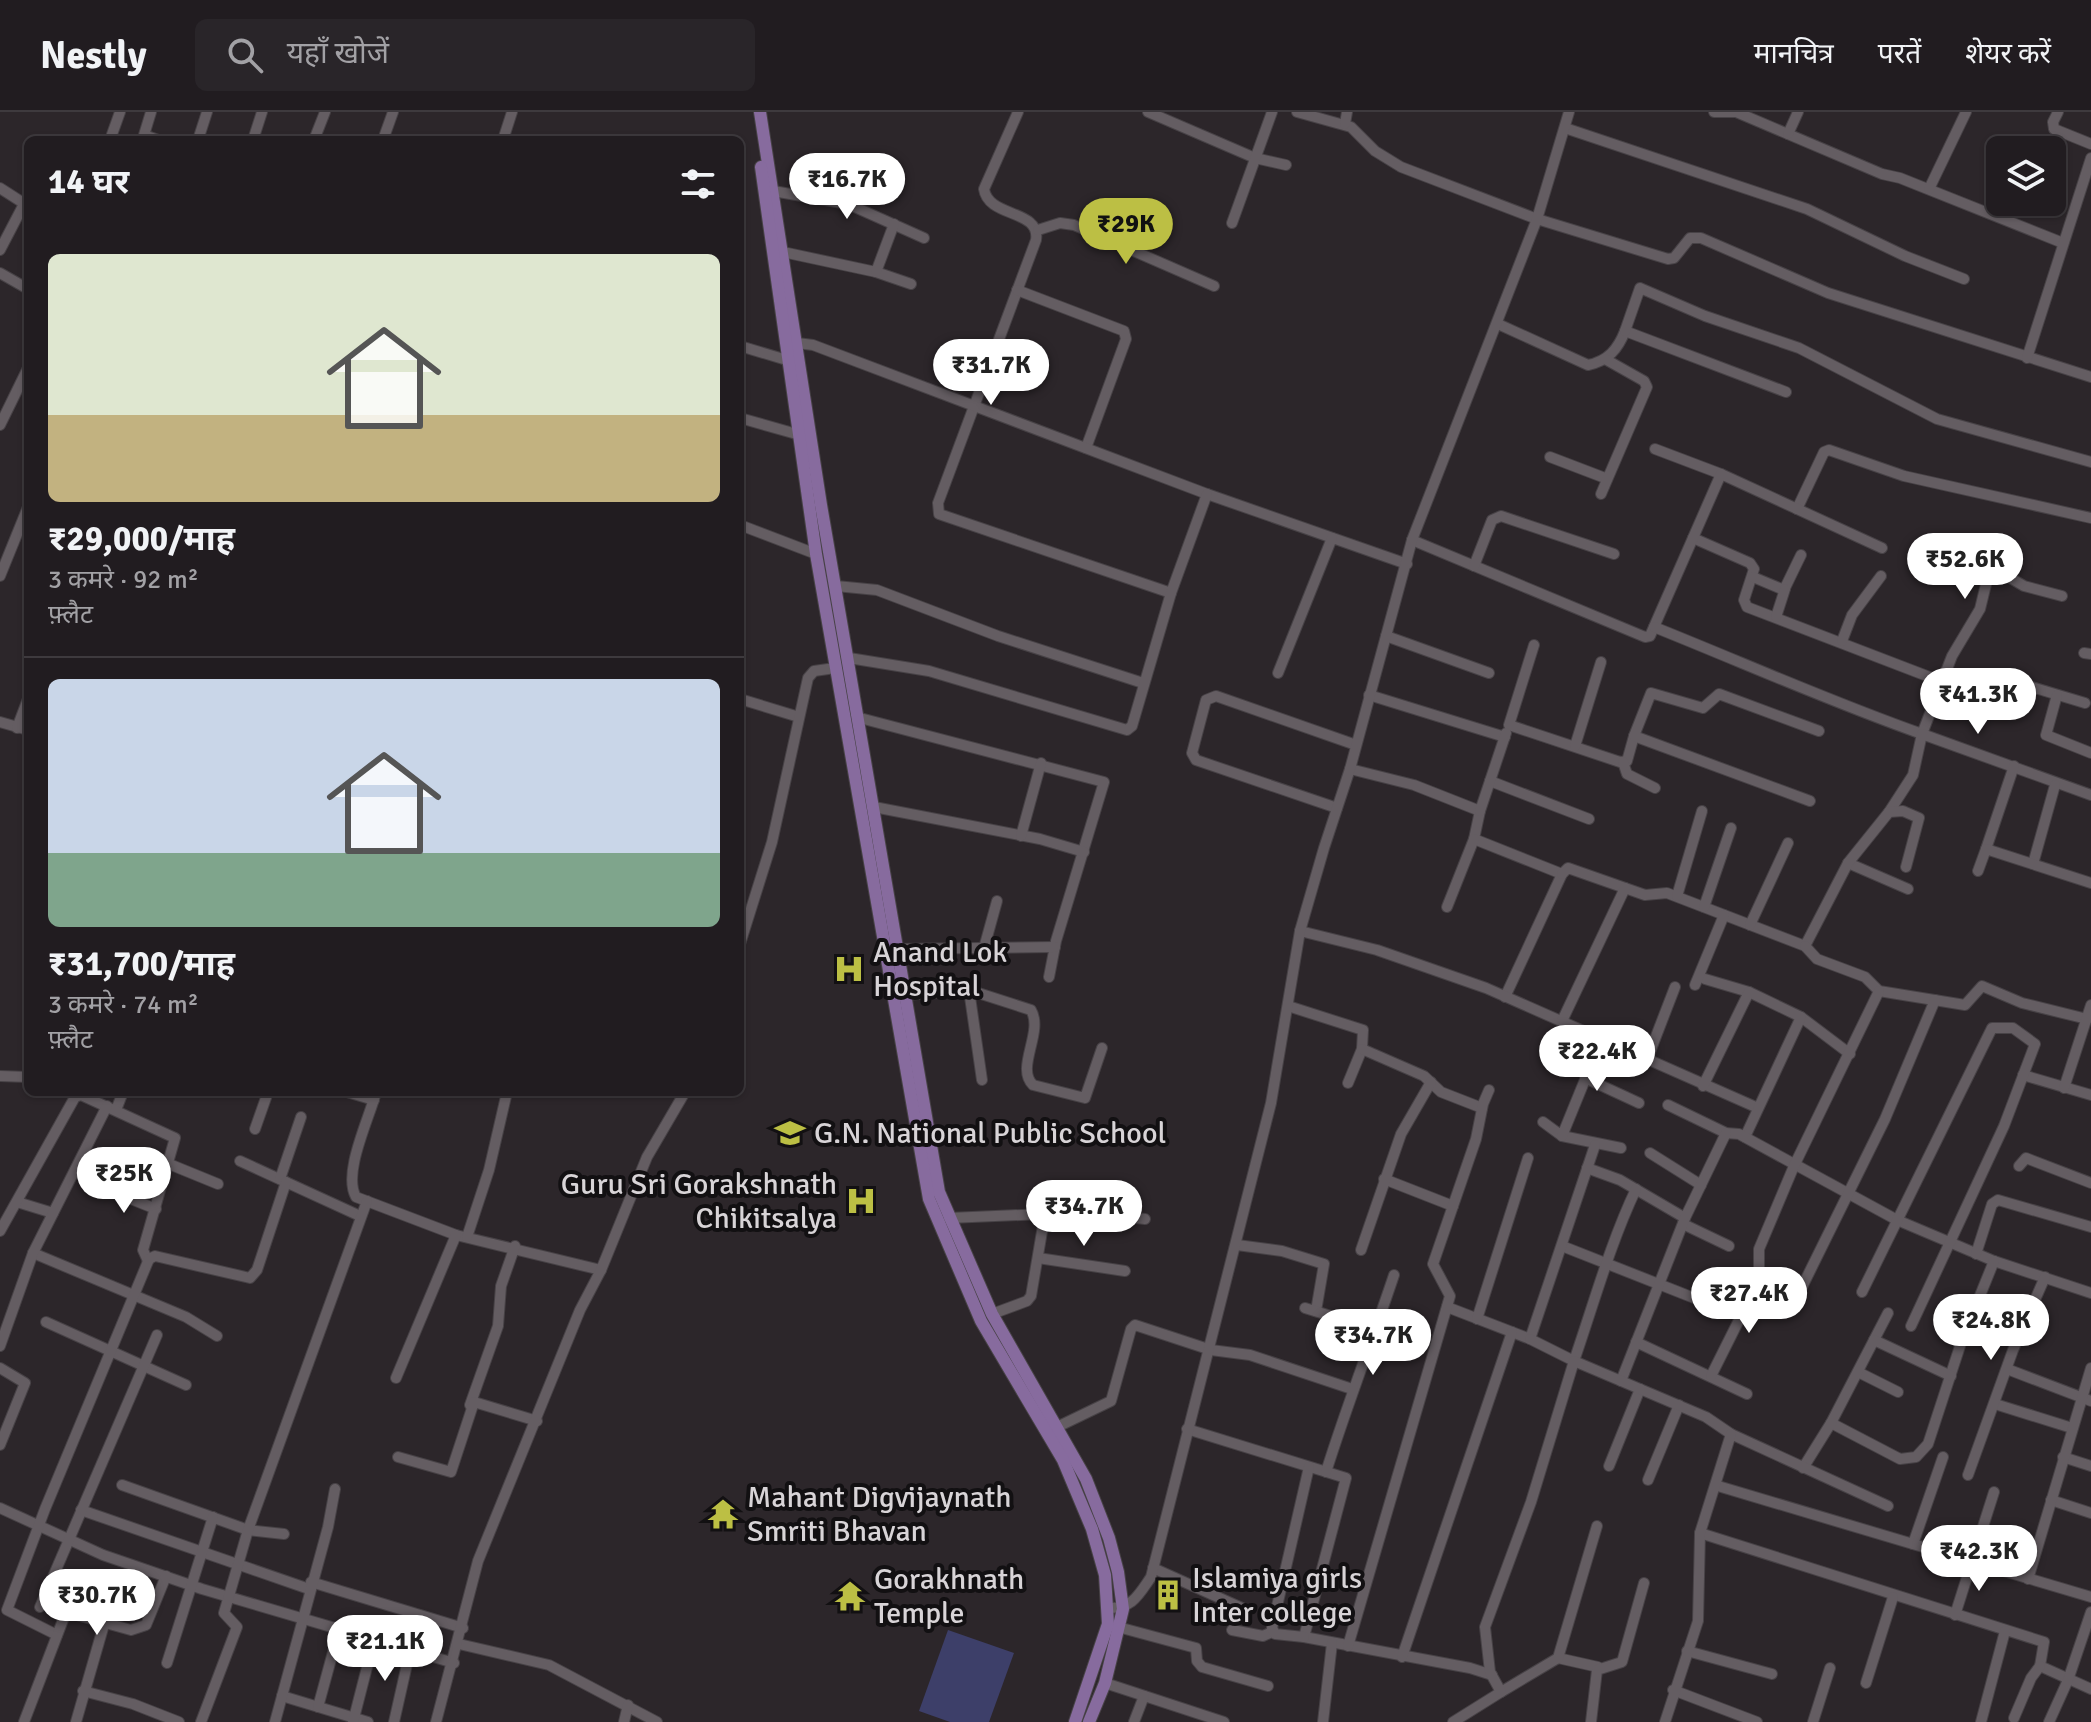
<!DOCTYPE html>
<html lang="hi">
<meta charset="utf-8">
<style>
body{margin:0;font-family:Signika,"Noto Sans Devanagari",sans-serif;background:#292529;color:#f1f3f6;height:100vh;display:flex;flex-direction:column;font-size:30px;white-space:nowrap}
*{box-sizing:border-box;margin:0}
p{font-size:26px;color:#a2a1a5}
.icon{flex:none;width:44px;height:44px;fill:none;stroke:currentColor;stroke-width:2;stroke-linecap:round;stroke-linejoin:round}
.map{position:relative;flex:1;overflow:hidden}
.sheet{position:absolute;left:24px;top:24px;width:720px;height:960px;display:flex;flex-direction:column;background:#211c20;border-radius:12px;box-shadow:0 2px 6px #0004,0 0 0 2px #3e3a3e}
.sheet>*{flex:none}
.controls{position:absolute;left:1986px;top:24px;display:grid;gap:16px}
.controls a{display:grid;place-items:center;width:80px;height:80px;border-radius:12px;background:#211c20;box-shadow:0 2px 6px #0004,0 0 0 2px #3e3a3e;font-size:40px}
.price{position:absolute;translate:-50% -68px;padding:0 18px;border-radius:28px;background:#fff;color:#222;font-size:26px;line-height:52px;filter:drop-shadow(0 2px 4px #0008)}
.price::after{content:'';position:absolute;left:50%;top:48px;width:24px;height:18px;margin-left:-12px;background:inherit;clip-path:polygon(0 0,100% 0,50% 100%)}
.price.selected{background:#bcbf44;color:#111}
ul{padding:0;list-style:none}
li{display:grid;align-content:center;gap:16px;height:424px;padding:0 24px}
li+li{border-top:2px solid #3e3a3e}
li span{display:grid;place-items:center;height:248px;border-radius:12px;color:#555}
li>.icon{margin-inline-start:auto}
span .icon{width:144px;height:144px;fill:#fffc;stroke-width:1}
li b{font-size:34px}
h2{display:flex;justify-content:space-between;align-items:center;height:96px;padding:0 24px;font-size:34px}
header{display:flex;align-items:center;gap:48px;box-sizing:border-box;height:112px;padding:0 40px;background:#211c20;border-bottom:2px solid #3e3a3e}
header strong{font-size:38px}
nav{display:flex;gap:44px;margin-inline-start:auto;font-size:28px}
.search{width:560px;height:72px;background:#292529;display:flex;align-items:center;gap:20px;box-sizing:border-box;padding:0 28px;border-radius:12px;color:#a2a1a5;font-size:30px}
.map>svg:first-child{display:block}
</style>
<header>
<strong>Nestly</strong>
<div class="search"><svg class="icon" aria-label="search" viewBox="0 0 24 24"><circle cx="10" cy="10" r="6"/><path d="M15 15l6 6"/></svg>यहाँ खोजें</div>
<nav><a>मानचित्र</a><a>परतें</a><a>शेयर करें</a></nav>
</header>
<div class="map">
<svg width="2091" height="1610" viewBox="0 0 2091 1610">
<rect width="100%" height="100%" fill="#2c262a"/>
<!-- water -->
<path fill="#3d3f69" d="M948 1518 1014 1541 989 1610H950L919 1599Z"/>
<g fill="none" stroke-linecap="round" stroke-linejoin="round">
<!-- minor casing -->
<g stroke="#474246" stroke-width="12">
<g id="minor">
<path d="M151 0 144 23 158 28"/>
<path d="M1018 0 984 77C988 106 1041 97 1036 128L938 391 939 402 1171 481"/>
<path d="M1148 0 1255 46 1286 53"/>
<path d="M1297 0 1351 15 1375 39 1401 55 1537 107 1668 147 1674 146 1690 126H1701L1828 181 2091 265"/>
<path d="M1714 0H1736L1882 62 1900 66 2063 131"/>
<path d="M2058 0 2053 10 2054 17 2091 32"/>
<path d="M1345 12 1347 0"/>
<path d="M1565 16 1807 97 1905 144 1964 167"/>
<path d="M1788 22 1798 0"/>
<path d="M110 28 120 0"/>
<path d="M198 28 207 0"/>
<path d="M253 28 262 0"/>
<path d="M314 28 325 0"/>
<path d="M383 28 393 0"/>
<path d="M503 28 512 0"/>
<path d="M0 76 28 94"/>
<path d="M1929 77 1966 0"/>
<path d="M773 79 848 92 924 126"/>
<path d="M1232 111 1272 0"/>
<path d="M1038 118 1060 111 1074 113 1214 174"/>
<path d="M0 138 24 92"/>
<path d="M783 140 876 160 911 172"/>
<path d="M876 160 894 112"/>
<path d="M0 161 28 177"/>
<path d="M1017 178 1124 219 1126 227 1086 336"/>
<path d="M1498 212 1588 253C1608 249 1618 237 1625 219L1786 280"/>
<path d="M1625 219 1640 176 1705 204 1799 236 1937 307 2091 350"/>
<path d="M789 230 813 233 1207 382 1407 452"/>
<path d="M740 234 790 249"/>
<path d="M2027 246 2091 46"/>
<path d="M740 306 800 323"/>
<path d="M0 313 28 256"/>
<path d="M1655 337 1721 362"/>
<path d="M1550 345 1605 366"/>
<path d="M1601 382 1647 275 1644 269 1605 247"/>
<path d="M1797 397 1824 340 1829 338 1904 364 2091 406"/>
<path d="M740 413 816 442"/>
<path d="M1693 426 1750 451 1754 457 1744 488 1747 495 1940 569"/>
<path d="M1412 428 1645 525 1650 524 1721 362 1882 436"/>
<path d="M1474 454 1492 408 1501 404 1614 442"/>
<path d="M0 464 28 395"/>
<path d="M1753 465 1784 478 1801 443"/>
<path d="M836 474 877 478 998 524 1143 571"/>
<path d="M1776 505 1785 477"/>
<path d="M1654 515C1744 551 1831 590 1922 622L1952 544 1980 497 1989 460 1995 457 2024 474 2062 484"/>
<path d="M1386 524 1489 561"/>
<path d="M1842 529 1852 503 1881 464"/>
<path d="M1534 533 1509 613 1620 650 1627 649 1634 624"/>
<path d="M2084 541 2091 542"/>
<path d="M849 546 929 559 1127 618 1132 614 1171 481 1207 382"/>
<path d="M1278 561 1332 426"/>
<path d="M2025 573 2085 591"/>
<path d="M1369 583 1505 625"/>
<path d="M2057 583 2046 623 2091 641"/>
<path d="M740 587 799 605"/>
<path d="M860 606 1104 670 1056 829 1049 865"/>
<path d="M0 610 28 618"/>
<path d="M17 616 28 587"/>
<path d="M1575 634 1601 550"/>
<path d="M1623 650 1627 662 1655 676"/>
<path d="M1350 657 1414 673 1480 699 1474 727 1562 762 1505 885"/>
<path d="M1490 669 1589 707"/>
<path d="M1810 689 1634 624 1651 581 1703 596 1719 582 1819 619"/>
<path d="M874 695 1040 727 1084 740"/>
<path d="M1337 696 1196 648 1192 641 1206 588 1216 584 1356 633"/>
<path d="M1480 699 1506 621"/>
<path d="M1889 700 1913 663 1922 622 2091 683"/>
<path d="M1021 724 1041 651"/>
<path d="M1986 737 2014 654"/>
<path d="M1848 751 1908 777"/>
<path d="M2033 752 2055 673"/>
<path d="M1978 759 1986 737 2091 771"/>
<path d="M1562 762 1568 756 1645 783 1667 781 1805 834 1848 751 1889 700 1903 699 1919 706 1906 755"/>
<path d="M1677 784 1702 699"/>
<path d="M1447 795 1474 727"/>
<path d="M1704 795 1731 716"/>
<path d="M1750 813 1788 731"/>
<path d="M1300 819 1377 838 1486 876 1758 996"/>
<path d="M740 832 772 730 808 566 814 559 835 556"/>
<path d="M1805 834 1817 847 1865 865 1879 879 1965 893 1982 874 2022 891 2087 907"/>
<path d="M984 836 997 789"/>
<path d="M897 837 1055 835"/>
<path d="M1705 867 1749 880"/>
<path d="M1695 873 1724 803"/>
<path d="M969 878 982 968"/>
<path d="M905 883 969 878 1031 898C1044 920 1015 956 1033 973L1085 986 1102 936"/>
<path d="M1288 894 1363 918 1362 937 1348 971"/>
<path d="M1801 905 1850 942"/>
<path d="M1562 909 1625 776"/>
<path d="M1362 937 1424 964 1441 980 1482 996"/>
<path d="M1648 945 1675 875"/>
<path d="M2023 963 2091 983"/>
<path d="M0 964 28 965"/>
<path d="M1585 966 1639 991"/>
<path d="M1703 974 1749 880 1801 905 1745 1025"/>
<path d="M2064 976 2091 893"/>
<path d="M347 980 374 988"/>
<path d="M376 980C370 1005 342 1061 356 1085L456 1123 601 1158"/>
<path d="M1668 993 1726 1021 1739 1022 1897 1108 1994 1149 2091 1181"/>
<path d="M116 998 123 980"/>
<path d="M1543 1010 1562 1024 1621 1036"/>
<path d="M255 1017 268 980"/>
<path d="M1562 1024 1602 926"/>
<path d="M1650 1041 1701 1073"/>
<path d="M240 1049 360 1104"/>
<path d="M169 1052 218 1072"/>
<path d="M2019 1054 2026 1046 2091 1071"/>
<path d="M1587 1056 1620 1068 1685 1106"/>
<path d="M280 1067 301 1005"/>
<path d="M1384 1067 1453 1094"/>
<path d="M106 1077 156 1097"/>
<path d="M17 1090 53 1101"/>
<path d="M949 1106 1043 1102"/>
<path d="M1683 1112 1729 1134"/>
<path d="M0 1119 75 985 81 983 175 1026 143 1138 148 1149"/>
<path d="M467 1125 489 1058 507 980"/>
<path d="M1237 1133 1282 1139 1324 1152 1316 1199"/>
<path d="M1562 1134 1694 1186"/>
<path d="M1361 1138 1401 1022 1431 970"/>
<path d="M33 1141 186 1205 217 1224"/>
<path d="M1976 1142 1992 1092 1998 1088 2091 1115"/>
<path d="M1038 1146 1125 1159"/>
<path d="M1801 1177 1885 1007 1935 888"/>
<path d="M1862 1180 1992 916H2013L2035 932 2004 1014 1911 1214"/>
<path d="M1447 1195 1530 1227 1595 1033"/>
<path d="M1305 1196 1376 1218"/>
<path d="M992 1202 1027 1189 1031 1184 1046 1096 1145 1107"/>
<path d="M1477 1207 1528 1046"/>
<path d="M46 1210 186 1273"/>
<path d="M1530 1227 1574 1249C1594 1191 1610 1132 1636 1077"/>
<path d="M1874 1228 1888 1201"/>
<path d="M1636 1230 1747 1282"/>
<path d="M0 1234 33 1141 107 994"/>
<path d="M0 1256 25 1271 0 1333"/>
<path d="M2007 1257 2091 1289"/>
<path d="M1858 1260 1898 1280"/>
<path d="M1711 1264 1759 1168V1137L1794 1054 1879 879"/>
<path d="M396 1266 456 1123"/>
<path d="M1621 1269 1685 1106 1726 1021"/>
<path d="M1995 1292 2072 1316"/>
<path d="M470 1293 498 1214 501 1174 515 1134"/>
<path d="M1831 1311 1900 1347 1916 1345 1928 1332 1962 1228 1994 1149"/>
<path d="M1055 1316 1111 1289 1131 1217 1135 1213 1211 1238 1250 1243 1352 1277"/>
<path d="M1187 1317 1346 1366 1304 1525 1470 1556 1492 1563"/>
<path d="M398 1345 451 1360 474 1290 537 1309"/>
<path d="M2063 1345 2091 1354"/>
<path d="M1609 1354 1640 1277"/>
<path d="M1803 1356 1831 1311 1874 1228 1951 1264"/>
<path d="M1326 1360C1347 1293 1372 1229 1394 1163"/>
<path d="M1968 1363 2013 1238 2045 1165"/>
<path d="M1648 1368 1679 1293"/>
<path d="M122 1373 248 1418 284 1422"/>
<path d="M1718 1374 2091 1485"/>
<path d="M2051 1388 2091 1401"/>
<path d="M0 1396 103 1443 202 1477 454 1551"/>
<path d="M81 1398 309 1477"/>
<path d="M1700 1421 2044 1530 2040 1554 2091 1577"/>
<path d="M1913 1432 1943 1345"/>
<path d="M1153 1456 1242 1496"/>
<path d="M2028 1467 2091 1256"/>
<path d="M311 1470 463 1516"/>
<path d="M40 1495 157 1223"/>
<path d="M1107 1496C1132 1497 1138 1484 1151 1465L1271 991 1300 819 1324 736 1350 657 1412 428 1537 107 1569 0"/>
<path d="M1955 1503 1994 1380"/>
<path d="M1118 1515 1196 1536 1197 1549 1202 1555 1268 1574"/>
<path d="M1232 1518 1263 1524 1272 1520"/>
<path d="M57 1523 7 1498 45 1397 149 1147 155 1144 250 1166 257 1158 286 1070"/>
<path d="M1304 1525 1275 1522 1272 1516 1309 1355"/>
<path d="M459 1532 549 1553 657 1610"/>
<path d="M1348 1534 1450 1184 1433 1152 1476 1027 1483 992 1489 978"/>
<path d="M1687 1539 1772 1562"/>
<path d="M1402 1545 1512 1220"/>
<path d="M1558 1546 1598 1555"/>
<path d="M167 1551 213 1405"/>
<path d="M1105 1571 1224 1610"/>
<path d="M1866 1571 1893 1485"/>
<path d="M1673 1578 1757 1610"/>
<path d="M83 1579 133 1592 179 1610"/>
<path d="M1501 1580 1558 1546 1597 1414"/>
<path d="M282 1584 368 1610"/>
<path d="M318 1595 339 1518"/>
<path d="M2014 1606 2031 1566 2040 1554"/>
<path d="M24 1610 66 1500 131 1518 146 1513 166 1464"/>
<path d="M76 1610 105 1509"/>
<path d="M201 1610 237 1515 224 1501 248 1418 367 1089"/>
<path d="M275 1610 328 1415 335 1377"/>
<path d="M353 1610 374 1528"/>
<path d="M394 1610 410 1539"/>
<path d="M436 1610 478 1449 580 1198 601 1158 647 1045 685 980"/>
<path d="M624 1610 628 1593"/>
<path d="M1134 1610 1144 1584"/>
<path d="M1323 1610 1332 1531"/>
<path d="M1453 1610 1501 1580 1490 1560 1485 1515 1531 1390 1574 1249 1706 1305 1731 1322 1888 1394"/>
<path d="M1591 1610 1597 1558 1622 1550 1644 1471"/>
<path d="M1665 1610 1698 1509 1700 1421 1731 1322"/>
<path d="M1813 1610 1830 1556"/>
<path d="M1981 1610 2005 1519"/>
<path d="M2049 1610 2068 1568 2091 1500"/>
</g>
</g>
<!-- major casing -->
<g stroke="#474246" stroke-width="14">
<g id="major">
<path d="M760 0 821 393 939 1080 992 1202 1086 1367 1109 1426 1118 1460 1123 1497 1105 1571 1089 1610"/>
<path d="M761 55 816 442 929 1087 981 1209 1063 1348 1092 1417 1105 1463 1108 1512 1075 1610"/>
</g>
</g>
<!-- minor -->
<use href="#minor" stroke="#645d62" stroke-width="10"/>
<!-- major -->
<use href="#major" stroke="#876b9e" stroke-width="12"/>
</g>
<!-- icons -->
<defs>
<g id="hospital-bare" transform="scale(2.4)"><path d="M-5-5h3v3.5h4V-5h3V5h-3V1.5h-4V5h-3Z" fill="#bcbf44" stroke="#121012" stroke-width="2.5" paint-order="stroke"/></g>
<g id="school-bare" transform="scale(2.4)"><path d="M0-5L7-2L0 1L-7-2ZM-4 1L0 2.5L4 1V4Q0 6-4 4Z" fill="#bcbf44" stroke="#121012" stroke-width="2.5" paint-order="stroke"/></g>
<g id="temple-bare" transform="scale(2.4)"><path d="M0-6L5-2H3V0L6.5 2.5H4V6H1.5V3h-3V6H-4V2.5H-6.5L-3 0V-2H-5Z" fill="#bcbf44" stroke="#121012" stroke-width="2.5" paint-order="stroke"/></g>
<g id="building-bare" transform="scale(2.4)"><path d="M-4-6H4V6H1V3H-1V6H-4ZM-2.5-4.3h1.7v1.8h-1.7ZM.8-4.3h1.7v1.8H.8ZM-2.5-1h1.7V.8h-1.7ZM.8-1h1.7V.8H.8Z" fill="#bcbf44" stroke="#121012" stroke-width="2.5" paint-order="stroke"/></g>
</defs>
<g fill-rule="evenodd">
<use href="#hospital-bare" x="849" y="857"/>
<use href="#school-bare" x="790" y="1021"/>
<use href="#hospital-bare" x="861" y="1089"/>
<use href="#temple-bare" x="723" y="1402"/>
<use href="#building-bare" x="1168" y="1483"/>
<use href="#temple-bare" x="850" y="1484"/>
</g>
<g text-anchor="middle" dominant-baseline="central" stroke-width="8" stroke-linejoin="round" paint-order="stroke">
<!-- poi labels -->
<g font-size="30" fill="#d8d4d7" stroke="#121012" text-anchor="start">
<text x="873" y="840">Anand Lok<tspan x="873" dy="34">Hospital</tspan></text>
<text x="814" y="1021">G.N. National Public School</text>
<text x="837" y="1072" text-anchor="end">Guru Sri Gorakshnath<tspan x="837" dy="34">Chikitsalya</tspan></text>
<text x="747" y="1385">Mahant Digvijaynath<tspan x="747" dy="34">Smriti Bhavan</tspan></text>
<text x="1192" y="1466">Islamiya girls<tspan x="1192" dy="34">Inter college</tspan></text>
<text x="874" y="1467">Gorakhnath<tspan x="874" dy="34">Temple</tspan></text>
</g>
</g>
</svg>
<div class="controls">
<a><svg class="icon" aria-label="layers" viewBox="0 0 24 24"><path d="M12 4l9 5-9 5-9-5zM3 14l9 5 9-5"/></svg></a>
</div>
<b class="price" style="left:847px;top:109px">₹16.7K</b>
<b class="price selected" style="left:1126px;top:154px">₹29K</b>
<b class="price" style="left:991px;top:295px">₹31.7K</b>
<b class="price" style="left:1965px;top:489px">₹52.6K</b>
<b class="price" style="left:1978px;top:624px">₹41.3K</b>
<b class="price" style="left:1597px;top:981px">₹22.4K</b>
<b class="price" style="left:124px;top:1103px">₹25K</b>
<b class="price" style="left:1084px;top:1136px">₹34.7K</b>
<b class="price" style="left:1749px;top:1223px">₹27.4K</b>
<b class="price" style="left:1991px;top:1250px">₹24.8K</b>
<b class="price" style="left:1373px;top:1265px">₹34.7K</b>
<b class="price" style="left:1979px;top:1481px">₹42.3K</b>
<b class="price" style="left:97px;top:1525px">₹30.7K</b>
<b class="price" style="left:385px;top:1571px">₹21.1K</b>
<section class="sheet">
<h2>14 घर<svg class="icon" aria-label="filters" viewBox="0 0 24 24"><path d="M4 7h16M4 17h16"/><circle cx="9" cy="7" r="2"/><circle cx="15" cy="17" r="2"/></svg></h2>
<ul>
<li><span style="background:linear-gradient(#dfe7d0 65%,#c2b280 0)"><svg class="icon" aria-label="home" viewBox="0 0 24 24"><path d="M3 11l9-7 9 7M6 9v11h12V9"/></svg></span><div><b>₹29,000/माह</b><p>3 कमरे · 92 m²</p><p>फ़्लैट</p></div></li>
<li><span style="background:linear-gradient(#c9d6e8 70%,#7fa58c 0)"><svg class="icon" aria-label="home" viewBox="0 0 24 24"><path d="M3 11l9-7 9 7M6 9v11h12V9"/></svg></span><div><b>₹31,700/माह</b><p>3 कमरे · 74 m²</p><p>फ़्लैट</p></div></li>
</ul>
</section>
</div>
